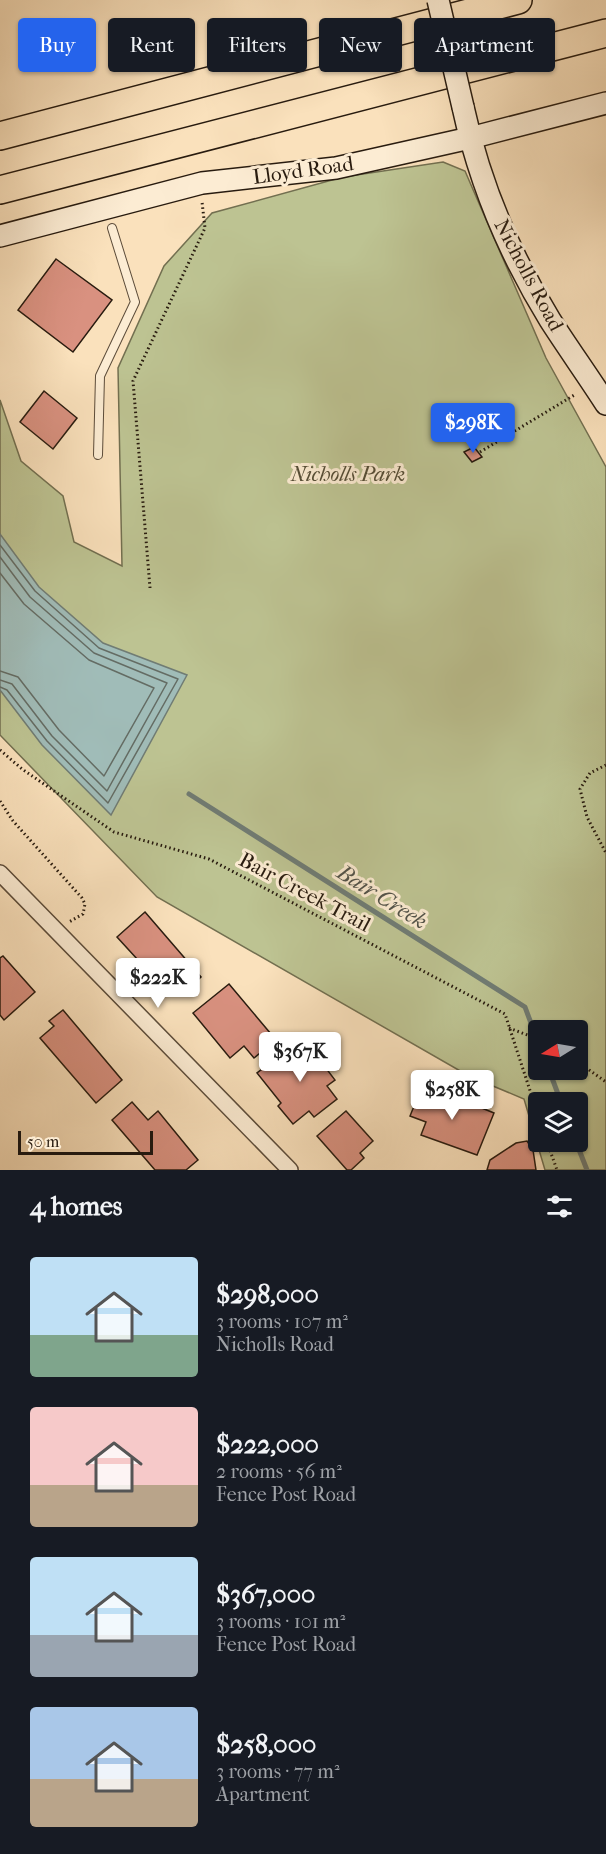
<!DOCTYPE html>
<meta charset="utf-8">
<style>
body{margin:0;font-family:"IM FELL French Canon",serif;background:#242831;color:#f1f3f6;height:100vh;display:flex;flex-direction:column;font-size:22px;white-space:nowrap}
*{box-sizing:border-box;margin:0}
p{font-size:20px;color:#9ea1a6}
.icon{flex:none;width:33px;height:33px;fill:none;stroke:currentColor;stroke-width:2;stroke-linecap:round;stroke-linejoin:round}
.map{position:relative;height:1170px;overflow:hidden}
.sheet{display:flex;flex-direction:column;background:#171b24;flex:1}
.sheet>*{flex:none}
.top-card{position:absolute;left:18px;top:18px;width:570px;height:54px;display:flex;gap:12px}
.needle{width:39px;rotate:259deg}
.buttons{position:absolute;left:528px;top:1020px;display:grid;gap:12px}
.buttons a{display:grid;place-items:center;width:60px;height:60px;border-radius:6px;background:#171b24;box-shadow:0 2px 4px #0004;font-size:30px}
.scale{position:absolute;left:18px;bottom:15px;width:135px;box-sizing:border-box;padding-left:6px;border:3px solid #281b0f;border-top:0;font-size:16px;line-height:21px;white-space:nowrap;color:#281b0f;-webkit-text-stroke:4px #fcecd3;paint-order:stroke}
.price{position:absolute;translate:-50% -51px;padding:0 14px;border-radius:6px;background:#fff;color:#222;font-size:20px;line-height:39px;filter:drop-shadow(0 2px 3px #0008)}
.price::after{content:'';position:absolute;left:50%;top:36px;width:18px;height:14px;margin-left:-9px;background:inherit;clip-path:polygon(0 0,100% 0,50% 100%)}
.price.on{background:#2563eb;color:#fff}
ul{padding:0;list-style:none}
li{display:flex;align-items:center;gap:18px;height:150px;padding:0 30px}
li span{display:grid;place-items:center;flex:none;width:168px;height:120px;border-radius:6px;color:#555}
li>.icon{margin-inline-start:auto}
span .icon{width:72px;height:72px;fill:#fffc;stroke-width:1}
li b{font-size:26px}
h2{display:flex;justify-content:space-between;align-items:center;height:72px;padding:0 30px;font-size:26px}
.tag{padding:0 21px;border-radius:6px;background:#171b24;box-shadow:0 2px 4px #0004;font-size:21px;line-height:54px}
.tag.on{background:#2563eb;color:#fff}
.map>svg:first-child{display:block}
</style>
<div class="map">
<svg width="606" height="1170" viewBox="0 0 606 1170">
<rect width="100%" height="100%" fill="#fae1bc"/>
<filter id="stains"><feTurbulence type="fractalNoise" baseFrequency=".00333" numOctaves="4"/><feColorMatrix values="0 0 0 0 .2 0 0 0 0 .09 0 0 0 0 .02 0 0 0 .5 -.17"/></filter>
<radialGradient id="worn" r=".72"><stop offset=".6" stop-color="#630" stop-opacity="0"/><stop offset="1" stop-color="#630" stop-opacity=".3"/></radialGradient>
<!-- green -->
<path fill="#bdc392" stroke="#726f50" stroke-width="1.5" fill-rule="evenodd" d="M443 162 465 171 546 358 606 467V1170H545L524 1099 469 1076 157 897 0 735V400L21 461 63 496 74 542 122 566 118 368 164 266 212 213 343 177ZM538 1030H578V1070H538ZM538 1102H578V1142H538Z"/>
<!-- water -->
<path fill="#a0bcb8" stroke="#707c74" stroke-width="1.5" d="M0 534 39 587 103 643 187 675 111 815 42 745 0 690Z"/>
<g fill="none" stroke-linecap="round" stroke-linejoin="round">
<!-- shore -->
<g stroke="#646c64" stroke-width="1.5">
<path d="M0 545 35 591 99 648 178 679 108 803 47 741 7 690 0 687"/>
<path d="M0 557 30 597 94 653 167 683 107 791 52 736 12 684 0 680"/>
<path d="M0 573 24 604 89 660 154 688 104 776 59 730 18 677 0 671"/>
</g>
<!-- stream -->
<g stroke="#707c74" stroke-width="5">
<path d="M189 794 525 1007 538 1042"/>
<path d="M549 1070 561 1102"/>
<path d="M576 1142 587 1170"/>
</g>
</g>
<!-- building -->
<g fill="#d99180" stroke="#281b0f" stroke-width="1.5">
<path d="M56 259 112 300 73 352 18 310Z"/>
<path d="M44 391 77 418 53 449 20 422Z"/>
<path d="M474 447 482 457 472 462 464 452Z"/>
<path d="M145 912 201 977 184 993 168 975 159 983 117 937Z"/>
<path d="M3 956 35 992 4 1020 0 1015V958Z"/>
<path d="M229 984 276 1040 254 1058 244 1046 230 1058 193 1013Z"/>
<path d="M63 1010 122 1080 96 1103 40 1038 54 1026 49 1021Z"/>
<path d="M315 1045 327 1059 322 1063 335 1080 327 1086 337 1099 314 1117 309 1111 293 1124 278 1106 281 1103 257 1073 291 1047 299 1058Z"/>
<path d="M421 1089 438 1096 440 1091 494 1113 477 1155 421 1135 426 1122 410 1116Z"/>
<path d="M132 1102 148 1120 158 1111 198 1160 186 1170H155L112 1120Z"/>
<path d="M346 1111 373 1141 360 1153 364 1158 351 1170H347L317 1136Z"/>
<path d="M527 1141 533 1150 536 1170H487L490 1160 516 1143Z"/>
</g>
<g fill="none" stroke-linecap="round" stroke-linejoin="round">
<!-- lane casing -->
<g stroke="#5c4c3a" stroke-width="10">
<path id="lane" d="M98 455 100 376 135 302 112 228"/>
</g>
<!-- street casing -->
<g stroke="#5c4c3a" stroke-width="18">
<path id="street" d="M0 873 290 1170"/>
</g>
<!-- secondary casing -->
<g stroke="#281b0f" stroke-width="24">
<g id="secondary">
<path d="M463 107C479 181 510 255 550 320 568 348 588 376 606 404"/>
<path d="M0 236 202 183 336 168 470 138 606 103"/>
</g>
</g>
<!-- highway casing -->
<g stroke="#281b0f" stroke-width="30">
<g id="highway">
<path d="M0 136 518 0"/>
<path d="M0 190 606 33"/>
</g>
</g>
<!-- path -->
<g stroke="#281b0f" stroke-width="3" stroke-dasharray="1.5 3" stroke-linecap="butt">
<path d="M480 452 576 394"/>
<path d="M150 588 133 381 205 228 202 202"/>
<path d="M0 750 22 769 114 832 209 859 505 1014 538 1115"/>
<path d="M606 765 590 773 580 789 587 817 606 853"/>
<path d="M0 801 13 821 82 898 85 904 83 914 69 922"/>
<path d="M509 1028 538 1039"/>
<path d="M578 1062 606 1082"/>
<path d="M547 1142 557 1170"/>
</g>
<!-- lane -->
<use href="#lane" stroke="#fcecd3" stroke-width="8"/>
<!-- street -->
<use href="#street" stroke="#fcecd3" stroke-width="15"/>
<!-- secondary -->
<use href="#secondary" stroke="#fcecd3" stroke-width="21"/>
<!-- highway -->
<use href="#highway" stroke="#fae1bc" stroke-width="27"/>
<!-- secondary-bridge casing -->
<g stroke="#281b0f" stroke-width="24" stroke-linecap="butt">
<path id="secondary-bridge" d="M438 0 463 107"/>
</g>
<!-- secondary-bridge -->
<use href="#secondary-bridge" stroke="#fcecd3" stroke-width="21"/>
</g>
<g text-anchor="middle" dominant-baseline="central" stroke-width="6" stroke-linejoin="round" paint-order="stroke">
<!-- street labels -->
<g font-size="21" fill="#281b0f" stroke="#fcecd3">
<text transform="translate(303 170) rotate(-8)">Lloyd Road</text>
<text transform="translate(529 275) rotate(62)">Nicholls Road</text>
<text transform="translate(305 892) rotate(28)">Bair Creek Trail</text>
</g>
<!-- park labels -->
<g font-size="21" font-style="italic" fill="#554d36" stroke="#fcecd3">
<text x="348" y="474">Nicholls Park</text>
</g>
<!-- water labels -->
<g font-size="22" font-style="italic" fill="#52534a" stroke="#fcecd3">
<text transform="translate(382 897) rotate(32)">Bair Creek</text>
</g>
</g>
<rect width="100%" height="100%" filter="url(#stains)"/>
<rect width="100%" height="100%" fill="url(#worn)"/>
</svg>
<div class="buttons">
<a><svg class="needle" viewBox="-14 -14 28 28"><path d="M0-13l5 13h-10z" fill="#e53935"/><path d="M0 13l5-13h-10z" fill="#9ea1a6"/></svg></a>
<a><svg class="icon" aria-label="layers" viewBox="0 0 24 24"><path d="M12 4l9 5-9 5-9-5zM3 14l9 5 9-5"/></svg></a>
</div>
<div class="scale">50 m</div>
<b class="price on" style="left:473px;top:454px">$298K</b>
<b class="price" style="left:158px;top:1009px">$222K</b>
<b class="price" style="left:300px;top:1083px">$367K</b>
<b class="price" style="left:452px;top:1121px">$258K</b>
<div class="top-card">
<a class="tag on">Buy</a>
<a class="tag">Rent</a>
<a class="tag">Filters</a>
<a class="tag">New</a>
<a class="tag">Apartment</a>
</div>
</div>
<section class="sheet">
<h2>4 homes<svg class="icon" aria-label="filters" viewBox="0 0 24 24"><path d="M4 7h16M4 17h16"/><circle cx="9" cy="7" r="2"/><circle cx="15" cy="17" r="2"/></svg></h2>
<ul>
<li><span style="background:linear-gradient(#bfe0f5 65%,#7fa58c 0)"><svg class="icon" aria-label="home" viewBox="0 0 24 24"><path d="M3 11l9-7 9 7M6 9v11h12V9"/></svg></span><div><b>$298,000</b><p>3 rooms · 107 m²</p><p>Nicholls Road</p></div></li>
<li><span style="background:linear-gradient(#f6c9c9 65%,#b9a48a 0)"><svg class="icon" aria-label="home" viewBox="0 0 24 24"><path d="M3 11l9-7 9 7M6 9v11h12V9"/></svg></span><div><b>$222,000</b><p>2 rooms · 56 m²</p><p>Fence Post Road</p></div></li>
<li><span style="background:linear-gradient(#bfe0f5 65%,#9aa5b1 0)"><svg class="icon" aria-label="home" viewBox="0 0 24 24"><path d="M3 11l9-7 9 7M6 9v11h12V9"/></svg></span><div><b>$367,000</b><p>3 rooms · 101 m²</p><p>Fence Post Road</p></div></li>
<li><span style="background:linear-gradient(#a9c7e8 60%,#b9a48a 0)"><svg class="icon" aria-label="home" viewBox="0 0 24 24"><path d="M3 11l9-7 9 7M6 9v11h12V9"/></svg></span><div><b>$258,000</b><p>3 rooms · 77 m²</p><p>Apartment</p></div></li>
</ul>
</section>
